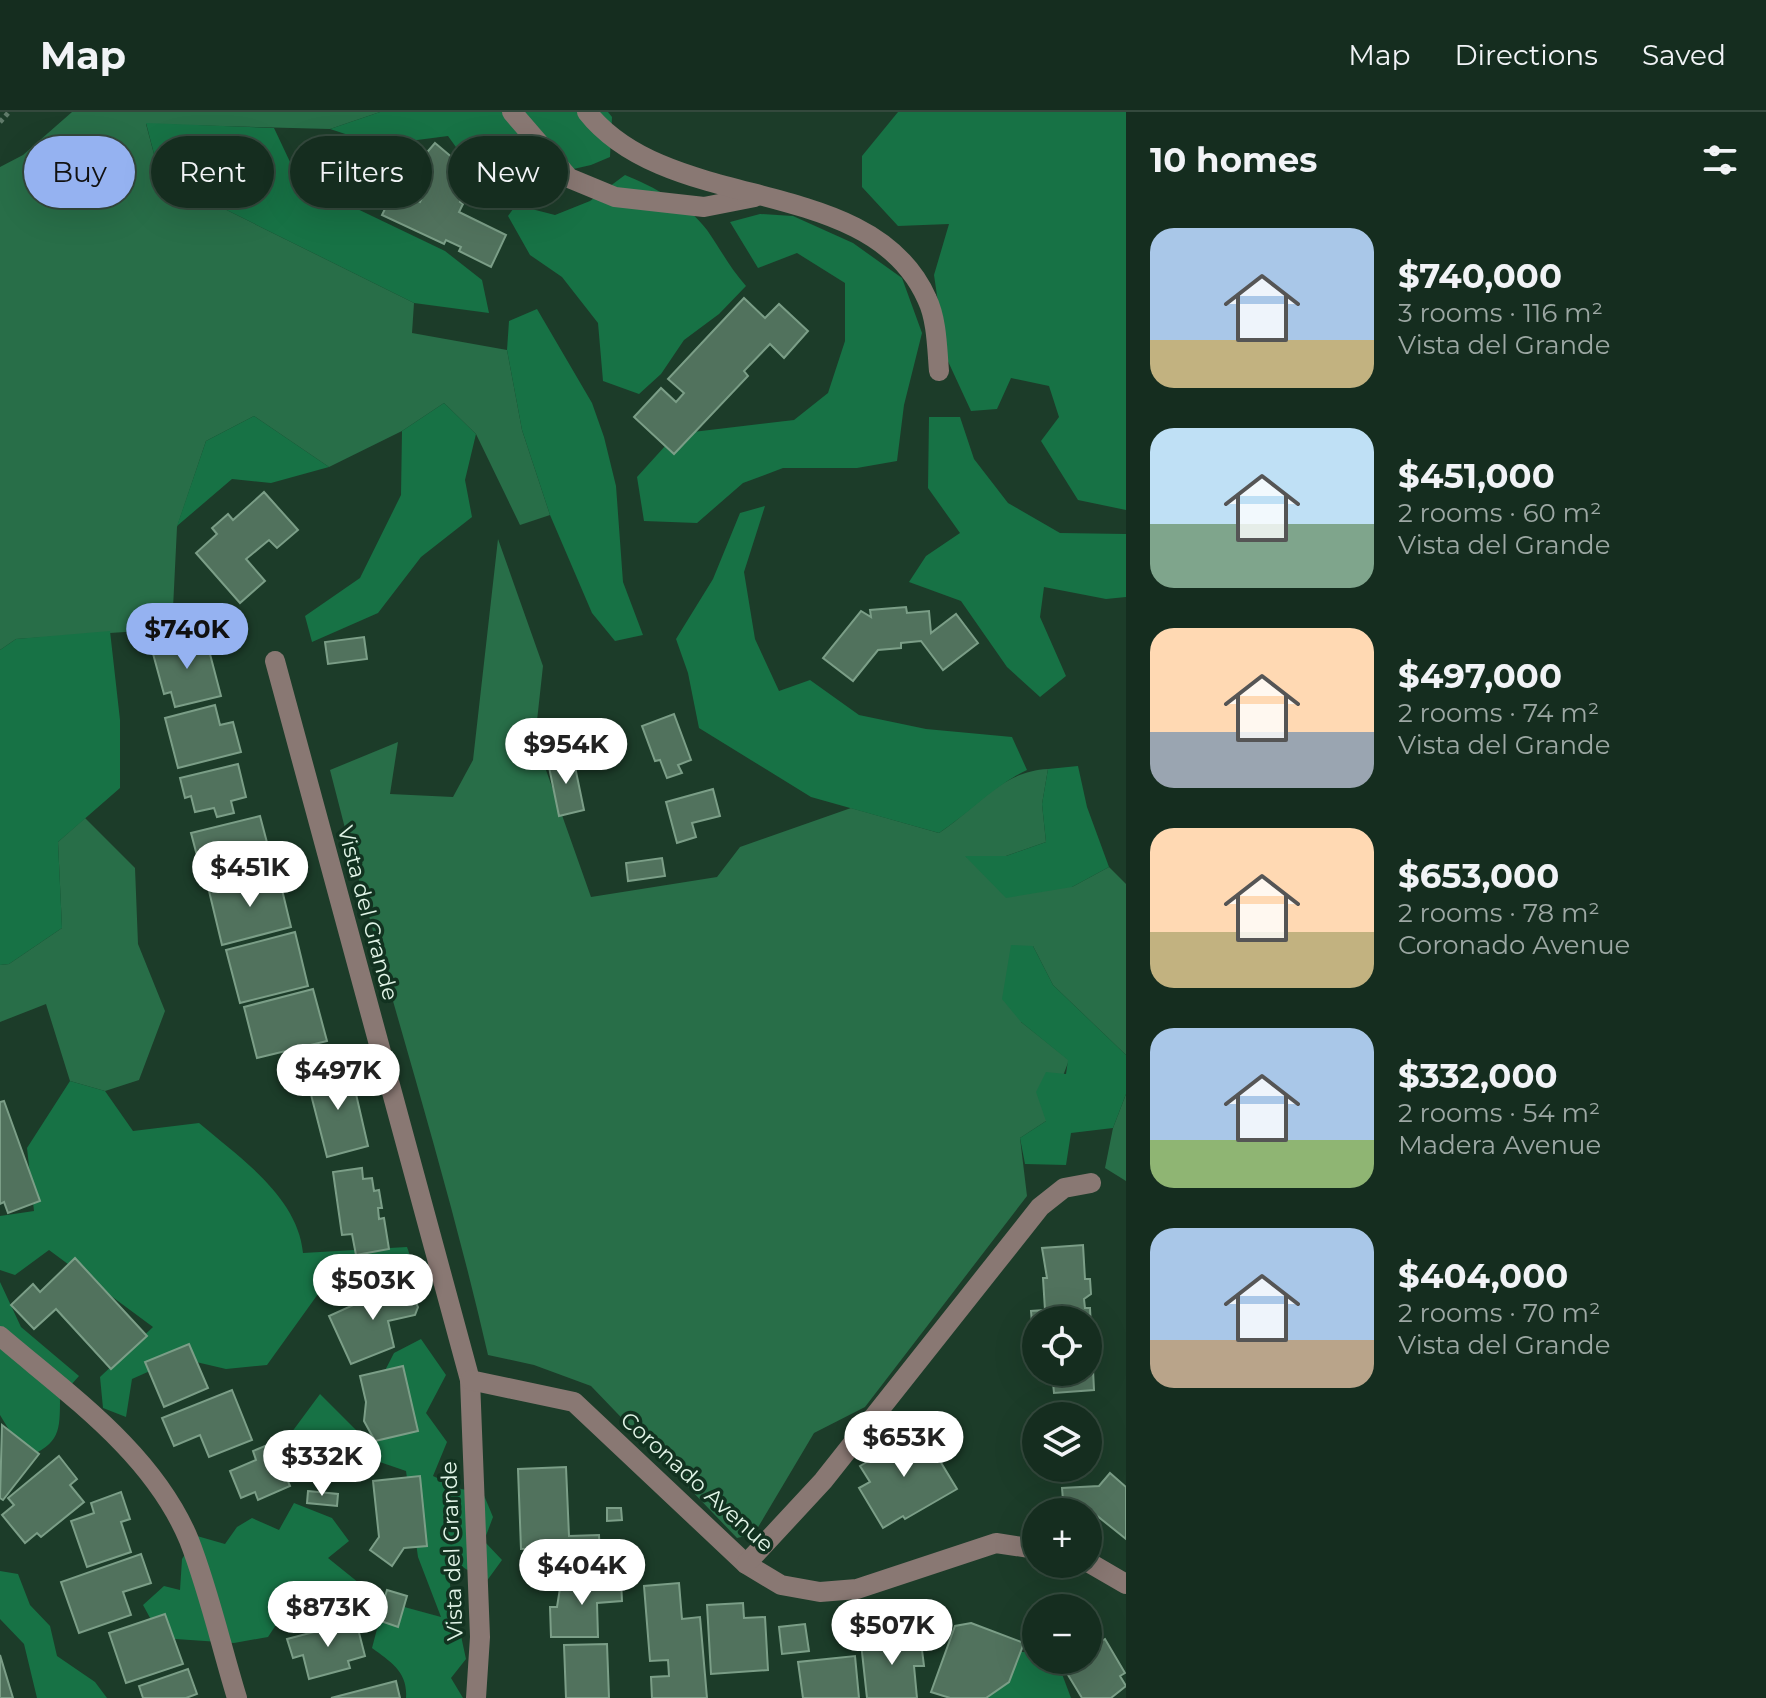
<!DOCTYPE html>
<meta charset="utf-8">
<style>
body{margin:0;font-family:Montserrat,sans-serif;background:#22392c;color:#f1f3f6;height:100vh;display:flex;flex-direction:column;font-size:30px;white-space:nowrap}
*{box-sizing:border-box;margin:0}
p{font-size:26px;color:#9da8a4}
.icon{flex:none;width:44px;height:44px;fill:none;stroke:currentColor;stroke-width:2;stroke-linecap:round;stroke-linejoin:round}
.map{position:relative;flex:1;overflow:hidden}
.drawer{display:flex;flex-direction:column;background:#152d1f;width:640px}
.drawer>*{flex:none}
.hud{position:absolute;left:24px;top:24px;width:760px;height:72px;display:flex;gap:16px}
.fabs{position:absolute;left:1022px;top:1194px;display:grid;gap:16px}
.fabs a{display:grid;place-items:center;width:80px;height:80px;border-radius:50%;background:#152d1f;box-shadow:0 8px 32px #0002,0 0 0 2px #34493d;font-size:40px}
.price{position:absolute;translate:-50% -68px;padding:0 18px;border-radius:28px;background:#fff;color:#222;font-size:26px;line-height:52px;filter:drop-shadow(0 2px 4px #0008)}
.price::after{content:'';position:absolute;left:50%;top:48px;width:24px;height:18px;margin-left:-12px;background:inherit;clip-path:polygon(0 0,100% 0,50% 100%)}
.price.selected{background:#95b2f1;color:#111}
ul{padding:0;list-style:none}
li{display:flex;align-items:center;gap:24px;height:200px;padding:0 24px}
li span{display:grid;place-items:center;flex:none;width:224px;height:160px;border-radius:24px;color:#555}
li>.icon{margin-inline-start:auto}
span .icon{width:96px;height:96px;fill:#fffc;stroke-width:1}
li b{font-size:34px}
h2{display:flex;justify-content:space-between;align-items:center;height:96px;padding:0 24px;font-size:34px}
.chip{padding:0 28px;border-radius:36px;background:#152d1f;box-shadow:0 8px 32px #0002,0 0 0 2px #34493d;font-size:28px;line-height:72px}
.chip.selected{background:#95b2f1;color:#111}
header{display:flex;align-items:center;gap:48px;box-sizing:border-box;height:112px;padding:0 40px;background:#152d1f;border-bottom:2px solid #34493d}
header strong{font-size:38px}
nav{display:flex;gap:44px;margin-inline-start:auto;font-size:28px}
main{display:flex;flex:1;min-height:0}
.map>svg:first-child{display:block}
</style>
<header>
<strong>Map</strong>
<nav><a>Map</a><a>Directions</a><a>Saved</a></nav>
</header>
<main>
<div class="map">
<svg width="1126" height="1586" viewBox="0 0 1126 1586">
<rect width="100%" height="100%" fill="#1c3c29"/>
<!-- green -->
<g fill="#286e48">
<path d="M72 0H380L330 17 146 12 160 65 414 191 412 221 507 238 522 318 550 403 520 413 476 322 444 291 402 319 329 355 254 304 206 329 177 415 172 517 16 527 0 538V55L23 43Z"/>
<path d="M498 427 543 554 535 627 591 785 717 765 740 735 851 696 939 721C976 697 1001 659 1048 657L1042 692 1046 730 1006 744 966 745 1072 775 1109 755 1126 772V943L1053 873 1033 834 1021 910 1069 948 1046 1009 1020 1026 1027 1084 865 1295 814 1321 754 1422 737 1426 591 1274 534 1253 488 1243C443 1046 379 854 330 658L398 630 390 682 453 685 473 648Z"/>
<path d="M85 706 135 756 138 832 165 899 139 968 105 979 70 969 46 892 0 910V853L9 852 62 816 58 730Z"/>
<path d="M1126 982V1069L1105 1056 1113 1016Z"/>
</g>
<!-- forest -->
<g fill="#177245">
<path d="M380 0H608L612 5 610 45 591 53 486 77 448 24 379 33 330 17Z"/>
<path d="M898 0H1126V398L1078 388 1041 329 1059 305 1049 274 1011 266 997 297 971 299 946 245 934 163 949 112 898 114 862 75V44Z"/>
<path d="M146 11 274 16 299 69 445 139 482 168 489 201 414 191 160 65Z"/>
<path d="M625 63C652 74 689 93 707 118 721 138 730 156 746 174L719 202 684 228 661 262 639 282 603 269 598 211 562 165 530 143 508 104 516 93 555 103 590 89Z"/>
<path d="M760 102 793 104 853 131 902 166 922 221 904 293 897 349 857 356H783L743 371 697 411 644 409 637 365 676 322 794 308 828 281 845 229V171L797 141 758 156 730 110Z"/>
<path d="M537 197 592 291 604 325 616 374 623 470 643 523 615 529 592 501 550 403 522 318 507 238 509 209Z"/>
<path d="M444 291 476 322 465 368 472 405 421 445 378 501 312 530 305 504 360 466 401 383 402 319Z"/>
<path d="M254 304 329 355 271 371 232 367 177 414 206 329Z"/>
<path d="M929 305H960L974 347 1008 391 1060 421 1126 422V485L1106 487 1044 475 1040 505 1066 564 1040 585 1007 555 961 489 909 470 926 444 960 421 928 376Z"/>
<path d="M765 394 744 460 755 527 779 579 810 568 859 603 926 617 1012 625 1027 658C993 674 970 701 939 721L811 685 699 616 688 561 676 527 713 467 740 401Z"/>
<path d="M110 519 120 608V676L58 730 62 816 9 852 0 853V538L16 527Z"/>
<path d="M1078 654 1087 695 1109 755 1072 775 1006 786 965 744H1006L1046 730 1042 692 1048 657Z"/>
<path d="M1011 833 1033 834 1053 873 1126 943V982L1113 1016 1071 1021 1066 1053 1025 1052 1020 1026 1046 1009 1036 980 1046 960 1066 962 1068 948 1021 910 1002 887Z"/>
<path d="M70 969 105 979 133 1019 199 1011C239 1045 298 1085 303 1141L407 1135 425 1187 404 1189 375 1170 318 1182 267 1253 226 1257 179 1246 132 1267 126 1305 103 1296 100 1265 153 1215 49 1138 15 1163 0 1158V1104L34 1099 27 1036Z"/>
<path d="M0 1170 21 1215 79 1264 60 1285C60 1320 60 1331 26 1346L0 1303Z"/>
<path d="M421 1227 446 1263 426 1301 447 1330 433 1364 461 1377 483 1381 493 1405 484 1429 502 1448 486 1470 452 1448 450 1473 466 1547 451 1566 463 1586H406C408 1560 391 1550 372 1536L377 1517 397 1493 441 1505 418 1445 406 1359 371 1347 286 1328 320 1282 365 1327 392 1312 373 1282 394 1241Z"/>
<path d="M294 1391 332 1406 349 1429 328 1446 364 1475 356 1491H336L301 1475 268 1525 234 1531 161 1526 143 1493 164 1474 180 1478 182 1447 197 1424 225 1432 237 1415 252 1406 279 1418Z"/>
<path d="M0 1459 18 1462 30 1493 50 1514 57 1544 95 1570 107 1586H37L24 1532 0 1507Z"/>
<path d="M1009 1540H1036V1548H1049L1062 1562 1071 1586H978Z"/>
</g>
<!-- building -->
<g fill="#51725d" stroke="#7b9e87" stroke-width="2">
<path d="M435 31 473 63 460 90 463 92 459 100 506 123 491 155 459 139 461 135 446 128 444 132 382 103 394 78 420 90 432 65 417 52Z"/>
<path d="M744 186 765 206 779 192 808 219 784 246 770 232 744 259 748 264 674 342 634 305 661 276 676 290 684 281 668 267Z"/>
<path d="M264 380 298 418 277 436 269 428 246 447 265 469 240 491 196 441 217 422 212 416 228 402 233 408Z"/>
<path d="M906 495 907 501 929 499 931 521 956 502 978 531 943 558 921 529 901 531V536L878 538 853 569 823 546 861 499 871 505 870 498Z"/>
<path d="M205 523 221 584 175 595 171 580 164 582 152 538Z"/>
<path d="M364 525 367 547 328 552 325 530Z"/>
<path d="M215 593 220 613 233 610 241 640 178 656 165 606Z"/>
<path d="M674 602 691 648 678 653 682 661 667 666 660 648 655 649 642 614Z"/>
<path d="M573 645 584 698 559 704 548 650Z"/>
<path d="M238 652 246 685 231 689 234 701 217 705 214 696 195 700 191 684 185 686 180 666Z"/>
<path d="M713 677 720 704 692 711 696 725 677 731 666 690Z"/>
<path d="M260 704 274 757 205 774 191 721Z"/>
<path d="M662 746 665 764 628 769 626 751Z"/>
<path d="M278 761 291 815 222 833 209 779Z"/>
<path d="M295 820 308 874 240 891 226 838Z"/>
<path d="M313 877 327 929 257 946 244 895Z"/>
<path d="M350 956 368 1034 327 1045 307 967Z"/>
<path d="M4 989 40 1089 8 1101 4 1090 0 1092V990Z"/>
<path d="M362 1056 363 1067 372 1066 374 1079 379 1078 382 1096H378L379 1107 384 1106 389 1137 356 1143 352 1122 342 1123 333 1060Z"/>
<path d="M1083 1133 1085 1167H1090L1091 1182 1084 1187 1085 1196H1090L1094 1278 1054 1281 1052 1260H1088V1208H1036V1224H1033L1031 1199 1045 1198 1043 1166H1047L1042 1136Z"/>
<path d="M75 1146 147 1224 111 1257 56 1197 34 1217 11 1193 33 1172 40 1180Z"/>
<path d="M406 1169 418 1195 415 1203 388 1209 394 1235 351 1252 329 1204Z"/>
<path d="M189 1232 208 1276 164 1295 145 1250Z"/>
<path d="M403 1254 418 1319 375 1329 364 1309 366 1290 360 1264Z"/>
<path d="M232 1278 252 1328 209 1345 200 1323 174 1334 162 1306Z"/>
<path d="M2 1313 39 1342 3 1388 0 1386Z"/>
<path d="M909 1314 922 1336 929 1331 957 1377 905 1407 903 1404 883 1416 859 1376 870 1370 860 1354 885 1339 881 1331Z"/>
<path d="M272 1331 290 1374 258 1388 255 1380 241 1386 230 1359 256 1348 253 1339Z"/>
<path d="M59 1344 77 1367 70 1373 84 1390 41 1425 37 1421 25 1431 2 1403 14 1393 8 1386Z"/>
<path d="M566 1355 569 1424 599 1423 600 1447 550 1449 549 1436 521 1437 518 1357Z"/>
<path d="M1110 1361 1126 1375V1427L1096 1403 1064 1400 1062 1376 1099 1374Z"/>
<path d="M420 1364 427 1434 404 1436 392 1454 370 1438 379 1425 373 1369Z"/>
<path d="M308 1379 338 1382 337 1394 307 1391Z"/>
<path d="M121 1380 130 1407 121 1410 131 1440 87 1455 71 1409 94 1401 91 1391Z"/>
<path d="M607 1396H621L622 1408 607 1409Z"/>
<path d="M141 1442 151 1471 123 1480 131 1503 79 1521 61 1470Z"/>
<path d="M621 1468 622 1489 597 1491 598 1525H551L550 1495H557L561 1470Z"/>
<path d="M679 1471 682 1507 700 1505 707 1586H652L651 1565 669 1564 668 1548 650 1549 644 1474Z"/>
<path d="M387 1478 407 1484 398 1515 378 1508Z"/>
<path d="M743 1491 744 1506 765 1505 768 1558 711 1562 707 1493Z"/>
<path d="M165 1502 183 1552 126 1571 109 1521Z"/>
<path d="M356 1509 365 1544 348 1549 350 1556 309 1567 303 1543 293 1546 287 1527Z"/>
<path d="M971 1511 1024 1531 1009 1570 986 1586H950L931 1580 955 1514Z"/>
<path d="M805 1512 809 1539 782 1542 779 1515Z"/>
<path d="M920 1522 924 1554H914L917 1586H867L861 1531Z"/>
<path d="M1088 1525 1093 1534 1105 1527 1125 1561 1120 1564 1126 1574 1111 1586H1082L1059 1548H1088Z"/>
<path d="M607 1532 609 1586H566L564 1533Z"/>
<path d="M0 1543 13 1586H0Z"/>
<path d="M855 1544 859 1586H803L798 1550Z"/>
<path d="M188 1557 197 1582 186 1586H143L139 1574Z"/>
<path d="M396 1569 400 1586H331Z"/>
</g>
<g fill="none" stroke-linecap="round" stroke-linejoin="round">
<!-- path -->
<path stroke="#5f7a69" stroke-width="5" stroke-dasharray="4 4" stroke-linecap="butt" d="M0 10 9 0"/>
<!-- minor -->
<g stroke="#897873" stroke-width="20">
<path d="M512 0 569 66 615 85 704 95 755 85"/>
<path d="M587 0C669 104 871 60 927 187 937 208 937 236 939 259"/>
<path d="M275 549 470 1268 480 1525 476 1586"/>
<path d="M0 1224C69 1283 153 1341 189 1428 209 1479 221 1534 237 1586"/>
<path d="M470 1268 574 1290 746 1452 781 1473 820 1480 857 1477 996 1431 1036 1437"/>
<path d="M1088 1450 1126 1472"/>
<path d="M746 1452 823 1369 1040 1095 1064 1076 1091 1071"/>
</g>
</g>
<g text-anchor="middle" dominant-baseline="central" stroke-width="7" stroke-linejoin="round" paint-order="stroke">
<!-- street labels -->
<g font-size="22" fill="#e1f4e7" stroke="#123220">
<text transform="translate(368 801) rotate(75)">Vista del Grande</text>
<text transform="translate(697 1370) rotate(42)">Coronado Avenue</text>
<text transform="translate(452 1439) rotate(-92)">Vista del Grande</text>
</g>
</g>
</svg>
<div class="fabs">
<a><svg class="icon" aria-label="locate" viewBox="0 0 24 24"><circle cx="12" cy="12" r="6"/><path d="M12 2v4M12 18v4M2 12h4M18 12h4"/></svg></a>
<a><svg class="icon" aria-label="layers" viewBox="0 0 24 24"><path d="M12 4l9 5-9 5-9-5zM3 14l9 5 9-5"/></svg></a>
<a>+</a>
<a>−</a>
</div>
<b class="price selected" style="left:187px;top:559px">$740K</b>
<b class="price" style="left:566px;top:674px">$954K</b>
<b class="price" style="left:250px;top:797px">$451K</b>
<b class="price" style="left:338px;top:1000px">$497K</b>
<b class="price" style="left:373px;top:1210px">$503K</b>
<b class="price" style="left:904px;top:1367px">$653K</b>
<b class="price" style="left:322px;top:1386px">$332K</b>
<b class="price" style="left:582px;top:1495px">$404K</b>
<b class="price" style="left:328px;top:1537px">$873K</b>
<b class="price" style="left:892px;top:1555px">$507K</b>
<div class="hud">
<a class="chip selected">Buy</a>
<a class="chip">Rent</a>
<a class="chip">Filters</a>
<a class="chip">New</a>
</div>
</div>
<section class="drawer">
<h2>10 homes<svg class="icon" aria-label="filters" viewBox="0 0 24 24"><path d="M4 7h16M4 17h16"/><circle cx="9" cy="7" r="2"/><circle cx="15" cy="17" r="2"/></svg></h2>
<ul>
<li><span style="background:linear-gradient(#a9c7e8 70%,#c2b280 0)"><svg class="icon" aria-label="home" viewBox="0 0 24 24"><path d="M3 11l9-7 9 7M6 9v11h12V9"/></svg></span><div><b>$740,000</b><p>3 rooms · 116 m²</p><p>Vista del Grande</p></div></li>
<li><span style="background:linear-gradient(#bfe0f5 60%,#7fa58c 0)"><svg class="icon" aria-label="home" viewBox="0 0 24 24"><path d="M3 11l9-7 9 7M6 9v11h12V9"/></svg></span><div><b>$451,000</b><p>2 rooms · 60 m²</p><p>Vista del Grande</p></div></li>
<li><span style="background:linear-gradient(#ffd9b3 65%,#9aa5b1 0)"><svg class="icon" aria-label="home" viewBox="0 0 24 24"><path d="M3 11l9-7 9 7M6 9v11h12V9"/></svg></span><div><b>$497,000</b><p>2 rooms · 74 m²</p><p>Vista del Grande</p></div></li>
<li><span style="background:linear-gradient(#ffd9b3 65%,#c2b280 0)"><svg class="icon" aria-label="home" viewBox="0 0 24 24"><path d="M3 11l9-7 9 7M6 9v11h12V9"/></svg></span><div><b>$653,000</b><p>2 rooms · 78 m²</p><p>Coronado Avenue</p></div></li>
<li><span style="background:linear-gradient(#a9c7e8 70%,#8fb573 0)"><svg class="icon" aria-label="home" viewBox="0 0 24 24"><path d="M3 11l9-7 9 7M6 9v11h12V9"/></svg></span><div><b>$332,000</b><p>2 rooms · 54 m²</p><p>Madera Avenue</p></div></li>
<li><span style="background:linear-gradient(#a9c7e8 70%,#b9a48a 0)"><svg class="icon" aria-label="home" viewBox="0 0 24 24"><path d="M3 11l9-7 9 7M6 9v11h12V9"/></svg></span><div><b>$404,000</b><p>2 rooms · 70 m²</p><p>Vista del Grande</p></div></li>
</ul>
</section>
</main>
